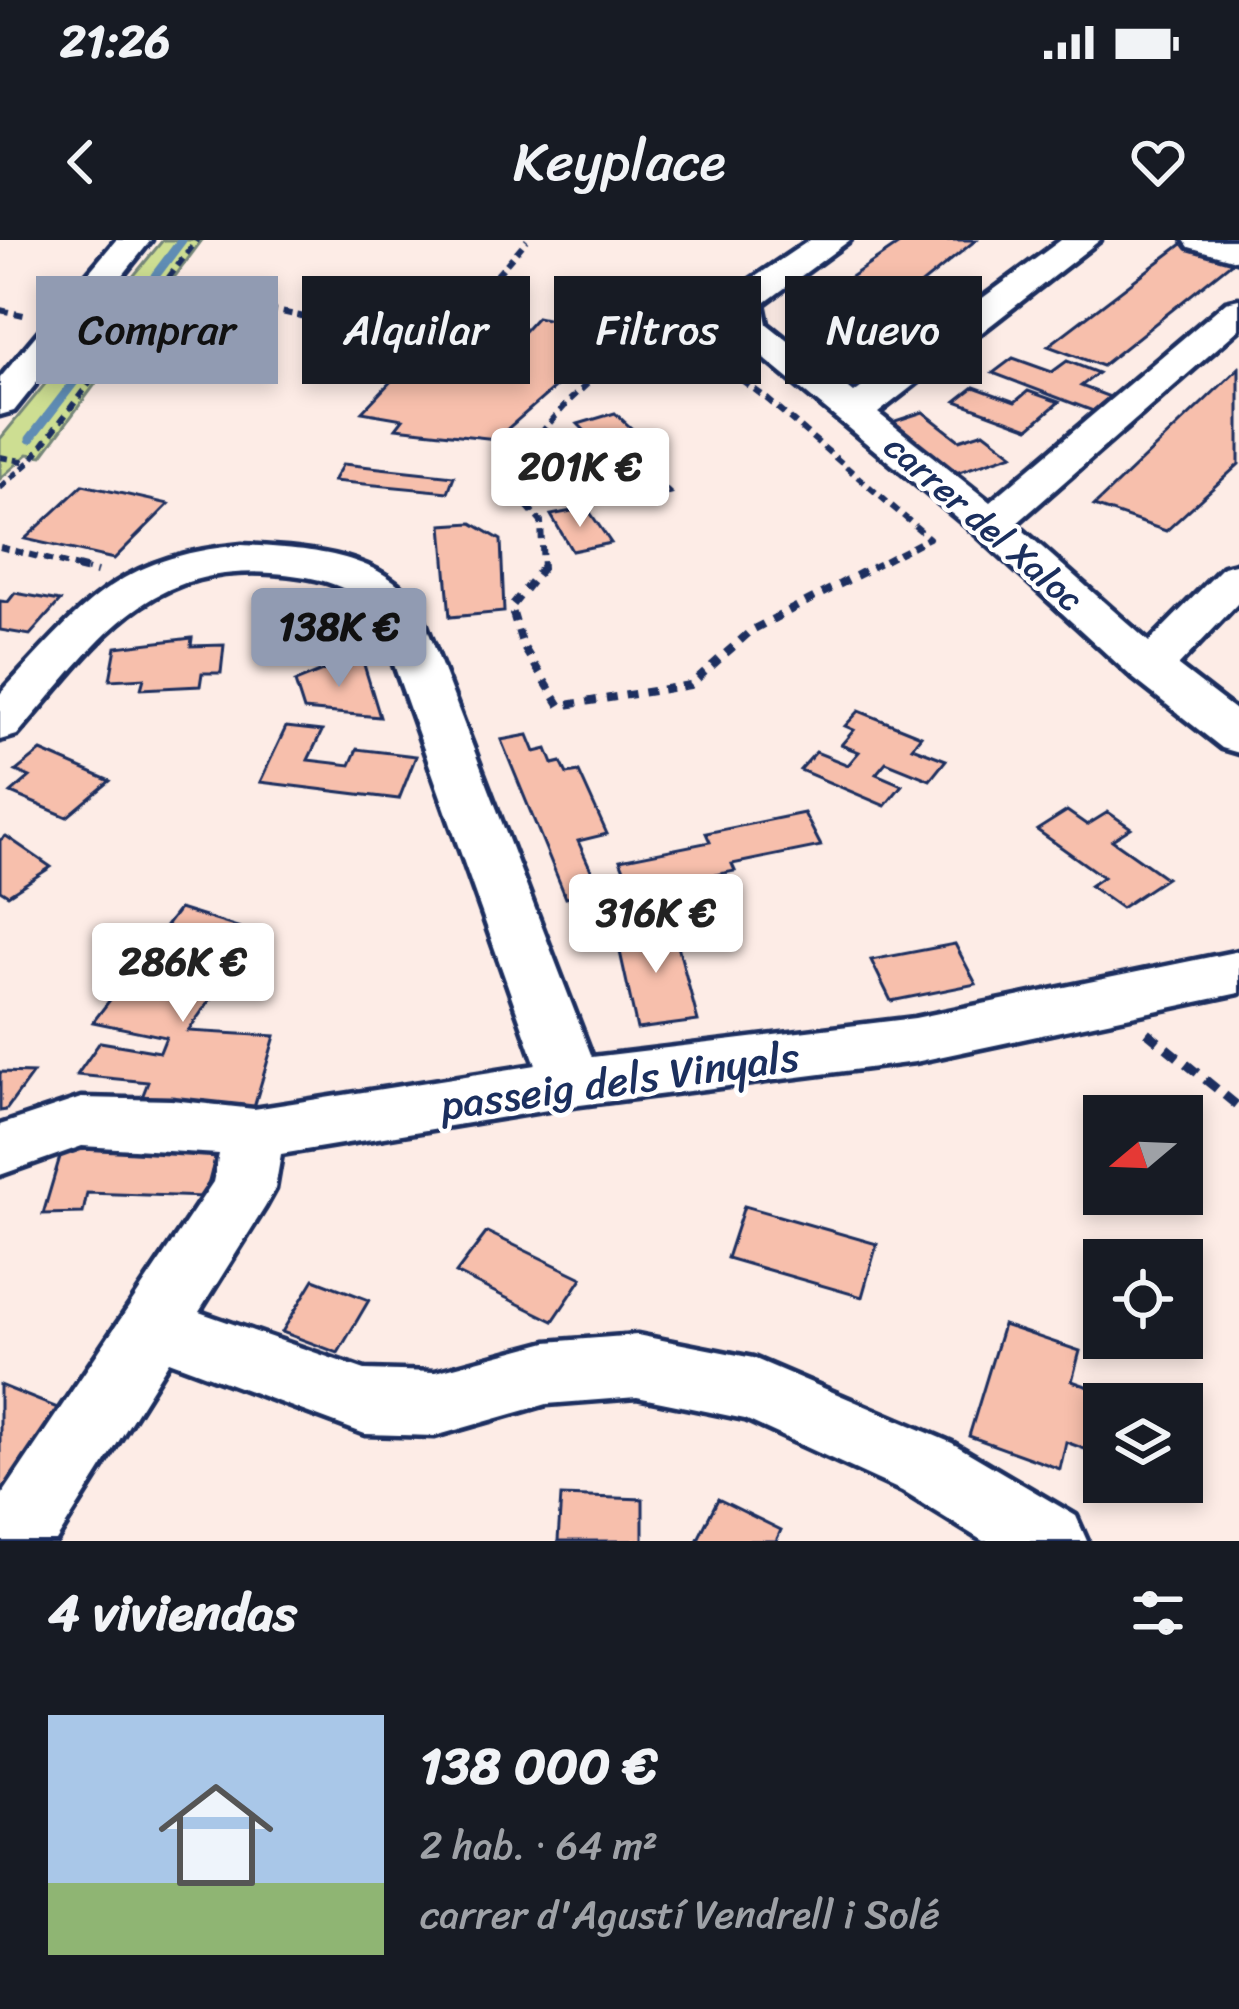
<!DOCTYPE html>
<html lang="es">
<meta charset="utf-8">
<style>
body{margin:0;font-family:Sriracha,sans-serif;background:#242831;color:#f1f3f6;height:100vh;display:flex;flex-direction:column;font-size:45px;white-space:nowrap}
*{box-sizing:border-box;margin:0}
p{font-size:39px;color:#9ea1a6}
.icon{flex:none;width:66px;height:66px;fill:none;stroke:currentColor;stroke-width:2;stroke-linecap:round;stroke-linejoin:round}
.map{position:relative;height:1301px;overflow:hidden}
.details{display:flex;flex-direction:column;background:#171b24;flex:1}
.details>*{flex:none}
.banner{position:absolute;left:36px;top:36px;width:1167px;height:108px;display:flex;gap:24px}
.needle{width:78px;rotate:251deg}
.fabs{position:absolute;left:1083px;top:855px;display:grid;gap:24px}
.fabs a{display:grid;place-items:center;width:120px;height:120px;border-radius:0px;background:#171b24;box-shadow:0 6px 18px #0003;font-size:60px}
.price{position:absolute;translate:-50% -102px;padding:0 27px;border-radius:12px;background:#fff;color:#222;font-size:39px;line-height:78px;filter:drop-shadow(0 3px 6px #0008)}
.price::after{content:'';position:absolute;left:50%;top:72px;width:36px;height:27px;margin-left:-18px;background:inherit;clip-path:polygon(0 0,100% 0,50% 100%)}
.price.on{background:#919bb2;color:#111}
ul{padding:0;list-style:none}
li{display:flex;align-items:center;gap:36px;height:300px;padding:0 48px}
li+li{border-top:3px solid #363941}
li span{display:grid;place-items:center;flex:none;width:336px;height:240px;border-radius:0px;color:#555}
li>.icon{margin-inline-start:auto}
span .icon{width:144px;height:144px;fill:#fffc;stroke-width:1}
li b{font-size:51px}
h2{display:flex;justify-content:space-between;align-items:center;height:144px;padding:0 48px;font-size:51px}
.pill{padding:0 42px;border-radius:0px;background:#171b24;box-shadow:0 6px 18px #0003;font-size:42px;line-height:108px}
.pill.on{background:#919bb2;color:#111}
.status{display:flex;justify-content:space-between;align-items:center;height:84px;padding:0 60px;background:#171b24;direction:ltr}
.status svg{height:33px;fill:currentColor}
header{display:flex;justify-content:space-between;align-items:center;height:156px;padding:0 48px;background:#171b24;font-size:54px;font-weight:600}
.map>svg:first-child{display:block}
</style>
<div class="status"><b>21:26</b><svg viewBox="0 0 49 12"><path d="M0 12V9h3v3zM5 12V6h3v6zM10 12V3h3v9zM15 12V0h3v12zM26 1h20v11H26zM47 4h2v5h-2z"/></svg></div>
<header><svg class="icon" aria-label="back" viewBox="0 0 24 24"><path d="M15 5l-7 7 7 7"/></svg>Keyplace<svg class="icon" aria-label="heart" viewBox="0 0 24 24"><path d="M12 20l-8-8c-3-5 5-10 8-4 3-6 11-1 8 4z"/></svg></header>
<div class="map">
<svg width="1239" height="1301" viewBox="0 0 1239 1301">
<rect width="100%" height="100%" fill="#fdece6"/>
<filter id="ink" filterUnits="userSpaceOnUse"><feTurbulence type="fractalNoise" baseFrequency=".00833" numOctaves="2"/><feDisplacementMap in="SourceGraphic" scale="24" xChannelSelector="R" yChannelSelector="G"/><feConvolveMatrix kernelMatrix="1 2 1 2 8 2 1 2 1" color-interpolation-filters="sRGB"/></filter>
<g filter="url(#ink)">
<!-- green -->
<path fill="#cdde92" stroke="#748678" stroke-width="3" d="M163 0H202L42 216 28 214 0 239V199Z"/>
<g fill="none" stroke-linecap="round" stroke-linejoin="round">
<!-- stream -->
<g stroke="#5f8cb4" stroke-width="9">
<path d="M155 36 182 0"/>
<path d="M30 199 142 54"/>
</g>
</g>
<!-- building -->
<g fill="#f7bfac" stroke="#1b2f5e" stroke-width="3">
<path d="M905 0H976L871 85 808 66Z"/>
<path d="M1182 4 1236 19 1102 126 1048 106Z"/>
<path d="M537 77 616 94 496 199 396 188 403 179 362 172 412 119 471 128 491 106 506 111Z"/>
<path d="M824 85 848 94 831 107 860 130 832 136 796 105Z"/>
<path d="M1013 118 1052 132 1067 121 1098 133 1081 146 1110 157 1093 171 993 133Z"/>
<path d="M1239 128V224L1166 291 1094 266Z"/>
<path d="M974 147 1015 162 1028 151 1059 162 1029 188 956 161Z"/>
<path d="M923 172 959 200 984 192 1013 214 956 233 892 182Z"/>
<path d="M615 173 657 212 642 216 652 225 644 228 671 253 643 261 633 251 618 256 608 246 622 242 613 232 605 235 589 219 569 225 557 212 595 201 578 184Z"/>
<path d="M343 224 454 236 448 252 333 241Z"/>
<path d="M83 245 169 264 114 319 25 299Z"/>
<path d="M587 268 611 303 572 311 551 275Z"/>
<path d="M472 283 501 300 504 372 450 377 442 285Z"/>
<path d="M15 353 60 361 30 395 0 390V361L8 362Z"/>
<path d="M192 398 191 406 224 405 221 433H202L200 446 141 449 144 438 110 440 116 407Z"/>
<path d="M361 415 380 477 304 470 295 442Z"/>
<path d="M859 471 921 496 912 507 946 520 930 540 886 522 876 534 902 545 885 566 800 530 816 512 848 525 859 512 841 505 854 490 845 486Z"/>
<path d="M286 487 322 491 308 520 350 525 357 509 416 516 399 559 260 542Z"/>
<path d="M528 495 535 512 547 509 553 524 561 522 567 534 579 532 607 594 578 601 600 650 566 658 501 500Z"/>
<path d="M41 511 110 541 67 577 11 553 30 537 16 531Z"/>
<path d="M1067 571 1087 585 1108 572 1131 588 1112 600 1166 638 1121 668 1090 646 1103 637 1037 590Z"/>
<path d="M804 573 821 606 732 624 735 631 633 651 620 620 710 602 706 593Z"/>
<path d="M6 596 51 627 8 655 0 650V600Z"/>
<path d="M179 669 257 693 188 791 275 796 253 871 135 875 148 842 77 835 100 802 160 812 166 797 93 782Z"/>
<path d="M672 683 698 781 637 789 615 689Z"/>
<path d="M955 704 976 744 891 761 871 720Z"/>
<path d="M0 832 33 833 6 870 0 871Z"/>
<path d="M202 907 216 915 205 957 87 953 83 973 43 974 62 910Z"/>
<path d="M744 966 877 1004 862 1057 727 1018Z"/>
<path d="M487 992 582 1038 553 1081 456 1033Z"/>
<path d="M314 1039 369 1060 338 1113 282 1092Z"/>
<path d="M1003 1085 1080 1111 1072 1141 1136 1164H1104V1216L1066 1202 1060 1229 969 1196Z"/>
<path d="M0 1145 60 1169 0 1256Z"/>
<path d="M561 1256 643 1259V1301H558Z"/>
<path d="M718 1259 781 1290 776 1301H697Z"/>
</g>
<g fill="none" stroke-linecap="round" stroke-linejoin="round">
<!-- minor casing -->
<g stroke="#1b2f5e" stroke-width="9">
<g id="minor">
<path d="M116 0H151L14 171 0 175V138Z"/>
<path d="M810 0H850L763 64 767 84 854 153 1061 0H1100L878 173 990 262 1226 62 1239 59V89L1016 284 1149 402 1223 327 1239 323V362L1178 426 1239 473V513L1222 508 1133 438 975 293 737 96 726 61 731 53Z"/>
<path d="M1184 0H1239V21L1189 7Z"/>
<path d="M242 305C304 309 380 311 419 367L592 817 915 778 1239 711V753L915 822 572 866 281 914 275 949 265 967 199 1072 365 1130 435 1132 547 1102 637 1095 753 1118 952 1203 1076 1276 1087 1301H983L902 1251 745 1179 637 1157 547 1164 435 1196 365 1194 169 1121 56 1301H0V1258L213 942 219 914 82 906 0 935V885L81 858 171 860 254 869 536 825 375 371C346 342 312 336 272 333 141 324 95 407 17 495L0 500V454C82 366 115 317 242 305Z"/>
</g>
</g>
<!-- path-far2 -->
<g stroke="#1b2f5e" stroke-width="6" stroke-dasharray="9 6" stroke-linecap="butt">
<path d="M135 48 174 50 407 98 460 78 527 0"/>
<path d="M0 70 28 76"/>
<path d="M658 78 766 158 929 298 867 330"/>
<path d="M658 78 691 56 713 49"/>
<path d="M0 217 28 222"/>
<path d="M0 248 30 222 197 0"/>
<path d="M0 307 89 330"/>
<path d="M543 330 541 282 502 237 570 160 658 78"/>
</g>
<!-- path-far1 -->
<g stroke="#1b2f5e" stroke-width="8" stroke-dasharray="10 9" stroke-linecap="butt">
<path d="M77 327 97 332"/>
<path d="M543 327 511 367 523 406 560 466 690 445 752 390 873 327"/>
</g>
<!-- path -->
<path stroke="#1b2f5e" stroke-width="9" stroke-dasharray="15 10" stroke-linecap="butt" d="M1147 792 1239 867"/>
<!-- minor -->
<use href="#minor" fill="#fff" fill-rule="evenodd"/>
</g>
</g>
<g text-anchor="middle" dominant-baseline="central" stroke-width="9" stroke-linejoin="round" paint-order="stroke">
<!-- far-street labels -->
<g font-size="36" fill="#1b2f5e" stroke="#fff">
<text transform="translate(984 283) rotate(41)">carrer del Xaloc</text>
</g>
<!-- street labels -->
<g font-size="42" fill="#1b2f5e" stroke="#fff">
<text transform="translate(620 841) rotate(-8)">passeig dels Vinyals</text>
</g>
</g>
</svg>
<div class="fabs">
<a><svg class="needle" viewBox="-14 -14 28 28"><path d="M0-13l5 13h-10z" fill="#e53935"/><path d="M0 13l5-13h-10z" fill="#9ea1a6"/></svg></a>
<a><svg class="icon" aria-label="locate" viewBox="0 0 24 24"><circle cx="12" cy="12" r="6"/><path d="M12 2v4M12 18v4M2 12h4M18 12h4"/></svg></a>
<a><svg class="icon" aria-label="layers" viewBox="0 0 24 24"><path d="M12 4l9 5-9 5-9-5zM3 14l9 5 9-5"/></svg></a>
</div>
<b class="price" style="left:580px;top:290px">201K €</b>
<b class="price on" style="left:339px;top:450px">138K €</b>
<b class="price" style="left:656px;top:736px">316K €</b>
<b class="price" style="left:183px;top:785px">286K €</b>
<div class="banner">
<a class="pill on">Comprar</a>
<a class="pill">Alquilar</a>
<a class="pill">Filtros</a>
<a class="pill">Nuevo</a>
</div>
</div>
<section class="details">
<h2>4 viviendas<svg class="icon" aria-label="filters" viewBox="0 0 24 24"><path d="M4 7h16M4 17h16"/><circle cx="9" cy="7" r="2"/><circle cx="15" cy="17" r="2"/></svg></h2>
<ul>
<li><span style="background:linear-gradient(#a9c7e8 70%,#8fb573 0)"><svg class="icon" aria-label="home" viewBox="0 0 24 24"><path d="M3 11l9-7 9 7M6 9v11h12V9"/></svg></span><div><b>138 000 €</b><p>2 hab. · 64 m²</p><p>carrer d'Agustí Vendrell i Solé</p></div></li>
</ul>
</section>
